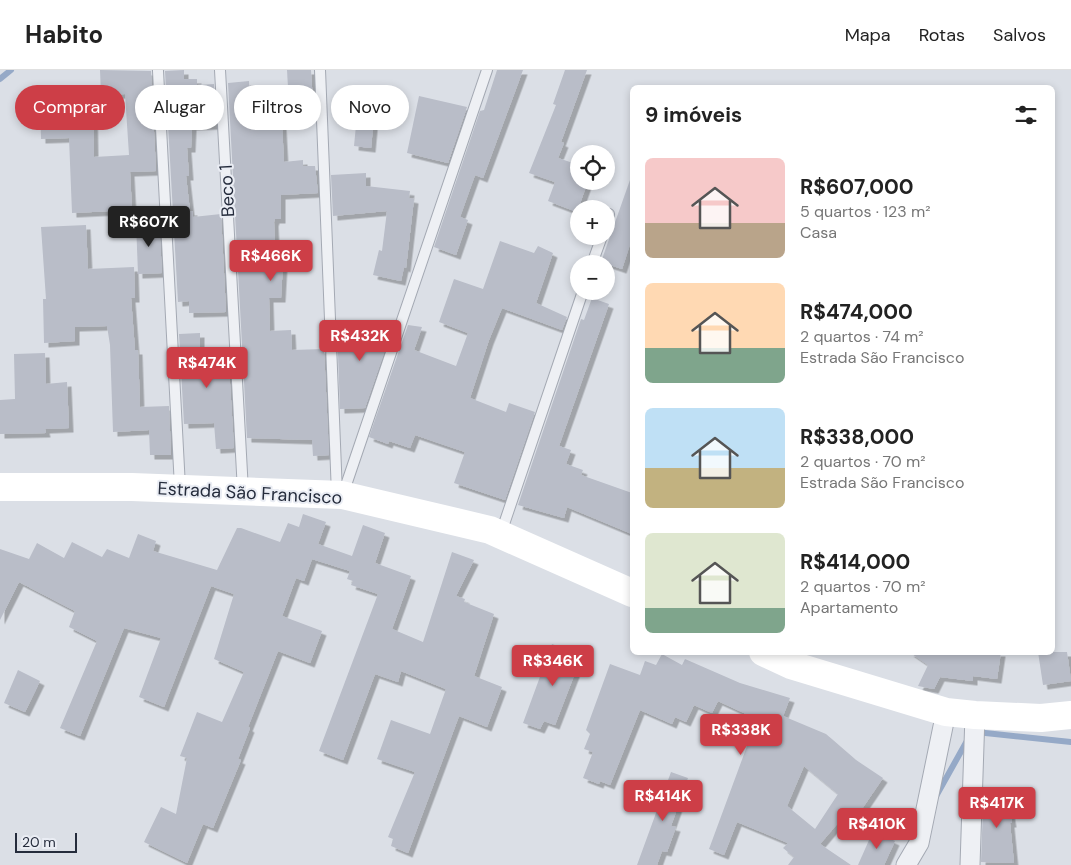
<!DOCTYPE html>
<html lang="pt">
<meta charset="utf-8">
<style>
body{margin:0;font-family:"DM Sans",sans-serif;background:#f2f2f2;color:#222;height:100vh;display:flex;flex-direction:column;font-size:19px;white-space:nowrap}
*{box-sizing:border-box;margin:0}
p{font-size:16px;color:#767676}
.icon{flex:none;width:28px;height:28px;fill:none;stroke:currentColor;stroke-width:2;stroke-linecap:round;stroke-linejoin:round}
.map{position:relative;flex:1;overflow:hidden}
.sheet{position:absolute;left:630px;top:15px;width:425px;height:570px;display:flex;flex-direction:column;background:#fff;border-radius:8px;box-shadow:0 2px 8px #0003}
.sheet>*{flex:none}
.top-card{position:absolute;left:15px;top:15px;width:475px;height:45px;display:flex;gap:10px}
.tools{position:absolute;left:570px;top:75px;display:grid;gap:10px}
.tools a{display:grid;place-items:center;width:45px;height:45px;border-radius:50%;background:#fff;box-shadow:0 2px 8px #0003;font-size:25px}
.scale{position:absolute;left:15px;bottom:12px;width:62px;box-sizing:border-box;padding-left:5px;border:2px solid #252c3c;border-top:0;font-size:14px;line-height:18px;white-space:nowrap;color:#252c3c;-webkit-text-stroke:4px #eaedf4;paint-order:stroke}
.price{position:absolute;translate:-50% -42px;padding:0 11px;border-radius:5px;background:#cd3e47;color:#fff;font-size:16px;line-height:32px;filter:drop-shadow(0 1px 2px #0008)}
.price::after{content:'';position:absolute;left:50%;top:30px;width:15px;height:11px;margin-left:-8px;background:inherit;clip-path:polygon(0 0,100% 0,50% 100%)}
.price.selected{background:#222;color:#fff}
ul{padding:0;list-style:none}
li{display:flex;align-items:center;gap:15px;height:125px;padding:0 15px}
li span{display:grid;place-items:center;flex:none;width:140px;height:100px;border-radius:8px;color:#555}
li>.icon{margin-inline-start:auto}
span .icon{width:60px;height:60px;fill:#fffc;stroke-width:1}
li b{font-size:21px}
h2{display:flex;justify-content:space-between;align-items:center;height:60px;padding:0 15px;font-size:21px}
.pill{padding:0 18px;border-radius:22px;background:#fff;box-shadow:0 2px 8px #0003;font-size:18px;line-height:45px}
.pill.selected{background:#cd3e47;color:#fff}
header{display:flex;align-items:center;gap:30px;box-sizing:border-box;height:70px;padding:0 25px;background:#fff;border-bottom:1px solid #e0e0e0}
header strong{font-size:24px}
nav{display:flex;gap:28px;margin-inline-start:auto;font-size:18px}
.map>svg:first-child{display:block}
</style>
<header>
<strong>Habito</strong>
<nav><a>Mapa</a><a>Rotas</a><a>Salvos</a></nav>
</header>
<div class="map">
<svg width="1071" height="795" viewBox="0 0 1071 795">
<defs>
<filter id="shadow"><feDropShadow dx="4.5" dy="4.5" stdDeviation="0" flood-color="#0004"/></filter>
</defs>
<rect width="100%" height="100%" fill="#dbdfe6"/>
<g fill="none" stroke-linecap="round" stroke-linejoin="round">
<!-- stream -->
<g stroke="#95a9c7" stroke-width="6">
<path d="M0 9 11 0"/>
<path d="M976 662 1071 672"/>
<path d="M935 728 968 669"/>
</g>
</g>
<!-- building -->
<g fill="#b9bdc8" fill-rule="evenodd" filter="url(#shadow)">
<path d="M100 0 151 1 156 101 130 102 132 140 72 143 69 68 41 69 40 32 93 29 94 87 129 85 125 24 101 25Z"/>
<path d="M184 0V9H197V15L214 14 216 55 192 56 191 78H187L189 106H186L190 141H193V147L221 144 226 242 189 243V231L178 232 165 1Z"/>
<path d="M287 0H311L313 34 289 35Z"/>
<path d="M497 0H523L483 108 475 105 460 147 468 150 456 185 434 177 480 41 484 40Z"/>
<path d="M565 0H587L561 72 564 73 558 88 579 95V111H588L577 142 548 131 555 112 529 103 556 35 553 34Z"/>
<path d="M249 11 250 37 281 36 284 92 303 90V96H315L318 123 281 125V149H275L274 152 276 192 283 193 281 228H269L270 261 291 260 292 280 324 279 329 385 313 386 312 370 247 368 228 13Z"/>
<path d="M419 26 467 37 448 93 407 83Z"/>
<path d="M357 45 374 46 371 78 354 76Z"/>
<path d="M366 103V116L410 121 409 128 414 129 406 198 404 197 401 211 373 205 379 180 382 181 387 141 333 146 331 105Z"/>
<path d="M630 110 632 111V168L622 199 601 192Z"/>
<path d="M159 151 162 203 138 204 136 152Z"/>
<path d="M86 155 88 199 134 197 135 228H131L135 280H138L140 337 169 336 171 385H150L149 360 113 362 110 275 107 256 75 257V271L44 273 43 229H46L41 157Z"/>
<path d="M500 171 534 183 538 176 553 183 536 233 567 247 562 260 502 238 489 270 470 328 506 342 509 333 535 342 505 430 454 413 465 382 415 365 410 378 389 371 388 374 369 367 408 255 422 257 414 280 456 296 468 263 439 252 454 209 483 219Z"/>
<path d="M592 228 609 234 559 376 571 380 566 394 583 400 581 405 632 423V464L567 437 564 448 518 435 581 249 584 250Z"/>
<path d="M394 254 365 338 340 339 337 257Z"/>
<path d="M200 263V282L228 281 234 378 216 379 214 353 184 354 179 264Z"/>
<path d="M45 283 46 314 67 312 69 358 45 359 46 363 0 364V330L15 329 14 284Z"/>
<path d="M303 444 326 452 318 474 352 486 363 455 385 463 375 493 411 506 392 559 423 572 452 482 474 490 456 526 465 529 464 532 494 544 474 606 502 617 487 657 459 646 408 783 391 776 393 769 388 767 415 702 377 689 391 650 430 664 446 619 401 601 398 612 375 604 343 690 319 681 378 524 351 515 353 511 347 509 350 501 312 489 304 511 296 508 282 546 322 561 310 593 278 581 248 657 250 658 238 689 241 690 213 758 203 754 187 793 144 772 161 737 176 744 187 688 180 686 197 642 222 652 244 602 214 589 234 524 211 516 164 637 139 627 161 568 124 558 80 666 60 658 97 571 69 557 75 541 19 512 0 550V479L29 489 37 473 64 488 72 472 102 487 107 479 129 488 138 464 156 471 153 481 217 500 237 458H241L280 472 288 453 299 457Z"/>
<path d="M552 574 582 585 555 655 544 651 540 659 523 653Z"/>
<path d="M909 582H1001L997 609 973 606V611L940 607 934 619 918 616 928 595Z"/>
<path d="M1038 582H1067L1071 611 1043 615Z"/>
<path d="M662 584 682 595 685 589 740 613 790 628 783 646 826 664 856 690 883 708 853 752 844 746 820 774 851 795H788L794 787 783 778 788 773 737 752 724 785 709 779 757 649 718 631 712 643 694 635 686 652 675 647 672 654 640 640 610 715 600 711 599 714 583 708 593 682 584 679 590 664 586 660 610 594 640 605 645 591 656 595ZM804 696 838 724 815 759 787 736Z"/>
<path d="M18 600 40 611 25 642 4 633Z"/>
<path d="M671 702 688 708 671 756 676 757 667 782 662 781 657 795H637Z"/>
<path d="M1006 717 1012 753H1010L1014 793 981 792 983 737H989L986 720Z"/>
<path d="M873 761 895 771 884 795H858Z"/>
</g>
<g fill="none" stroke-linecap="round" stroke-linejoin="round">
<!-- service casing -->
<g stroke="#a4a9b3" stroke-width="12">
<g id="service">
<path d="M220 0 243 421"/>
<path d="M320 0 337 424"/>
<path d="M158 1 180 417"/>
<path d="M606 153 609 144"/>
<path d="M592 194 602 166"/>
<path d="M343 424 487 0"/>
<path d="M501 463 583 221"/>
</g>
</g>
<!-- minor casing -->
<g stroke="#a4a9b3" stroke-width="21">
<g id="minor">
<path d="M906 795 919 773 946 642"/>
<path d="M970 795 975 645"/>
</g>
</g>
<!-- service -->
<use href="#service" stroke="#eef0f4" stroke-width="10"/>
<!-- minor -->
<use href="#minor" stroke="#eef0f4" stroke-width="19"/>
<!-- secondary -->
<g stroke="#fff" stroke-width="28">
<path d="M0 417H132L342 425 490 460 632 523"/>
<path d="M763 582 791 595 946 642 975 645 1041 648 1071 645"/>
</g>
</g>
<g text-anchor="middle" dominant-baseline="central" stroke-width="4" stroke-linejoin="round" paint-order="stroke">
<!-- street labels -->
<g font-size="18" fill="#252c3c" stroke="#eaedf4">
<text transform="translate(227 121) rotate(-93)">Beco 1</text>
<text transform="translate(250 423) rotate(3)">Estrada São Francisco</text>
</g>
</g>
</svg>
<div class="tools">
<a><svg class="icon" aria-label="locate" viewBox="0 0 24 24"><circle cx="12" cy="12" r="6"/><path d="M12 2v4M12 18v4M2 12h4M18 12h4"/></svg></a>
<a>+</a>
<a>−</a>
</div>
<div class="scale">20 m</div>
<b class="price selected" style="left:149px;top:178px">R$607K</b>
<b class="price" style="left:271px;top:212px">R$466K</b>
<b class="price" style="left:360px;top:292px">R$432K</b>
<b class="price" style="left:207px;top:319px">R$474K</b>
<b class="price" style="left:553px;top:617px">R$346K</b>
<b class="price" style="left:741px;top:686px">R$338K</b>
<b class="price" style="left:663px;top:752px">R$414K</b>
<b class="price" style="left:997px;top:759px">R$417K</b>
<b class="price" style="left:877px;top:780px">R$410K</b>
<div class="top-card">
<a class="pill selected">Comprar</a>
<a class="pill">Alugar</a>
<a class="pill">Filtros</a>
<a class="pill">Novo</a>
</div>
<section class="sheet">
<h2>9 imóveis<svg class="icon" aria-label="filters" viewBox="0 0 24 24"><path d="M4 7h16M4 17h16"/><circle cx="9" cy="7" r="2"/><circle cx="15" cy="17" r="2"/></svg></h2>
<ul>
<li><span style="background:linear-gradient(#f6c9c9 65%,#b9a48a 0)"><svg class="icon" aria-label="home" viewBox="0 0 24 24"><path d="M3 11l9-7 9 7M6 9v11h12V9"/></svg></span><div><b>R$607,000</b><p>5 quartos · 123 m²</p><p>Casa</p></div></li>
<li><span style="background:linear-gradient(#ffd9b3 65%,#7fa58c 0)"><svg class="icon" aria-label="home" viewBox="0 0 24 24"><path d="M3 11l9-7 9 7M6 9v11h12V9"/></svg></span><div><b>R$474,000</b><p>2 quartos · 74 m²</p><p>Estrada São Francisco</p></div></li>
<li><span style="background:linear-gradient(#bfe0f5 60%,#c2b280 0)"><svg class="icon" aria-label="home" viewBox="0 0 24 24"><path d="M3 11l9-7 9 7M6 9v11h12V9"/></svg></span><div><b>R$338,000</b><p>2 quartos · 70 m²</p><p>Estrada São Francisco</p></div></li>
<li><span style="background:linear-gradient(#dfe7d0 75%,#7fa58c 0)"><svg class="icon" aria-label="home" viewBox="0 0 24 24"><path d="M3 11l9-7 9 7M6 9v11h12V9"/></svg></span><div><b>R$414,000</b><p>2 quartos · 70 m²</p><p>Apartamento</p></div></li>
</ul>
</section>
</div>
